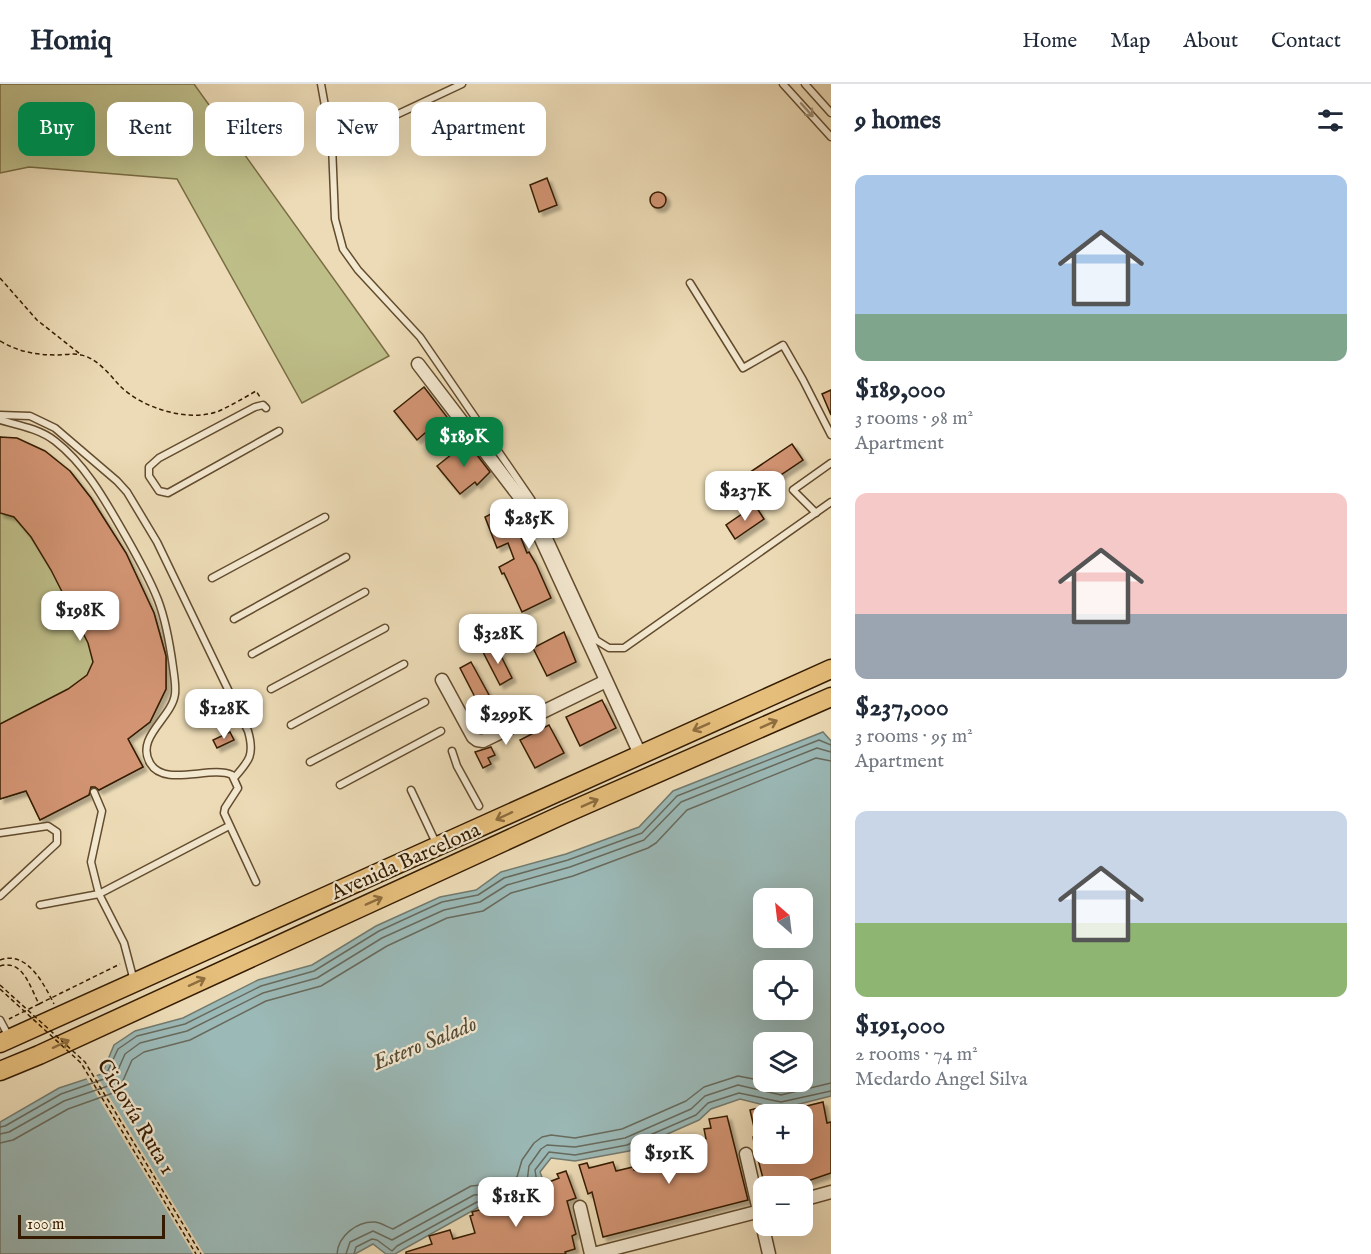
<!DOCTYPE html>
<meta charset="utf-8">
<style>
body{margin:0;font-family:"IM FELL English",serif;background:#f6f6f7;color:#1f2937;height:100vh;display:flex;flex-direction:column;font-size:22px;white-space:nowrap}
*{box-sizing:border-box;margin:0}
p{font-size:20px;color:#747a83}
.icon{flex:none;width:33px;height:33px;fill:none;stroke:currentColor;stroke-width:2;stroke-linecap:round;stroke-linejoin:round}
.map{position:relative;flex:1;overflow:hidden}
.sheet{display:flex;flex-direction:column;background:#fff;width:540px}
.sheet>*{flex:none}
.guide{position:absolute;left:18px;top:18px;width:570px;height:54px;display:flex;gap:12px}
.needle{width:39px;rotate:332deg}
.buttons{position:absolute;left:753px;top:804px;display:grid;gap:12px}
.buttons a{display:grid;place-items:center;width:60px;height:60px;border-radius:12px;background:#fff;box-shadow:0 6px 24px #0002;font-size:30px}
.scale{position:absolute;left:18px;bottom:15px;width:147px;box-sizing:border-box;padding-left:6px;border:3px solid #351c00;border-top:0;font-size:16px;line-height:21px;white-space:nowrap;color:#351c00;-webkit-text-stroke:4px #f3e8d0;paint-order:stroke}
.price{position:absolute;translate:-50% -51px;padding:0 14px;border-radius:12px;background:#fff;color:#222;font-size:20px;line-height:39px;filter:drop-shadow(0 2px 3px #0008)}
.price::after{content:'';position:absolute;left:50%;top:36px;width:18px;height:14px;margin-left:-9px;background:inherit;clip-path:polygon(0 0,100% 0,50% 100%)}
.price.current{background:#0b8043;color:#fff}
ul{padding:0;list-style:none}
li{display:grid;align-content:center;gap:12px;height:318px;padding:0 24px}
li span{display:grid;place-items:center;height:186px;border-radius:12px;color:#555}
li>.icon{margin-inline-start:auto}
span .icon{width:108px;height:108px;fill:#fffc;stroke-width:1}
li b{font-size:26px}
h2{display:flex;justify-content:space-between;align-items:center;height:72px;padding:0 24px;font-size:26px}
.chip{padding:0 21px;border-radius:12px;background:#fff;box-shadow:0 6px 24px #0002;font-size:21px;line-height:54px}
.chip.current{background:#0b8043;color:#fff}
header{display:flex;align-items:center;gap:36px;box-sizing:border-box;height:84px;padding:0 30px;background:#fff;border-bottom:2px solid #e0e1e3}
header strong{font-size:28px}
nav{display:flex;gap:33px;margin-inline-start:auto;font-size:21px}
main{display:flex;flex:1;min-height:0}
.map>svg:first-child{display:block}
</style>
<header>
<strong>Homiq</strong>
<nav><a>Home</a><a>Map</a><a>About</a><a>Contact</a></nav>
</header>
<main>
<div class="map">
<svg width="831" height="1170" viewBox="0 0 831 1170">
<defs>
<filter id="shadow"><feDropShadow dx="4" dy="4" stdDeviation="1.5" flood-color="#0004"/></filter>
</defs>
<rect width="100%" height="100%" fill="#ecdbb6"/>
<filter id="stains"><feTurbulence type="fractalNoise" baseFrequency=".00333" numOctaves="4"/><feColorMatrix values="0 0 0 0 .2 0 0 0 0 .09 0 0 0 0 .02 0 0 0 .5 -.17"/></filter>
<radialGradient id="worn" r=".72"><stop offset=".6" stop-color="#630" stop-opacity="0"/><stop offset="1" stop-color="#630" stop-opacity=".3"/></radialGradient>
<!-- green -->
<g fill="#bebe89" stroke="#7a6d44" stroke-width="1.5">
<path d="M0 0H194L389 272 302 319 177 95 29 83 0 89Z"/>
<path d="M0 353 70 387 91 414 126 469 154 529 166 571V605L150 638 128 655 143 683 40 736 26 707 0 715Z"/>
</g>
<!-- water -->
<path fill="#9bb9b7" stroke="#727a6e" stroke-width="1.5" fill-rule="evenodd" d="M823 648 831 657V1012L780 1025 740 1015 711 1025 699 1036 629 1067 575 1077 551 1074 540 1088 546 1104 508 1122 479 1123 395 1170H386L373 1160 355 1170H0V1038L59 1004 102 990 114 961 135 947 183 934 258 896 312 881 376 842 440 813 476 806 501 788 566 770 639 743 673 707ZM764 814H802V854H764ZM764 886H802V926H764ZM764 958H802V998H764Z"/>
<!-- pier -->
<path fill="#ecdbb6" d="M95 989 204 1170H193L85 992Z"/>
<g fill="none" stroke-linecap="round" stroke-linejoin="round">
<!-- shore -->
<g stroke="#686a5c" stroke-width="1.5">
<path d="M0 1043 5 1042 61 1010 104 995 118 965 137 952 185 940 261 902 314 887 379 847 442 818 478 811 504 794 568 776 642 749 677 712 819 656 831 661"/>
<path d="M0 1050 9 1048 64 1017 108 1002 114 995 125 970 140 959 187 947 263 909 317 894 382 854 444 826 480 818 507 801 570 783 644 756 681 718 817 664 831 668"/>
<path d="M0 1059 13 1056 68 1025 113 1009 121 1001 132 976 144 968 190 956 266 917 321 902 387 862 447 834 483 827 511 809 573 792 648 764 656 759 687 726 816 674 831 677"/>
<path d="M337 1170C338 1152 357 1137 375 1138 382 1139 387 1143 393 1145L471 1102 504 1099 517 1093 522 1076 534 1059 542 1053 551 1051 575 1054 622 1045 686 1017 704 1003 738 992 764 997"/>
<path d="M346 1170 350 1158 373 1147 392 1156 474 1111 506 1108 527 1098 529 1082 541 1065 547 1061 575 1063 625 1054 691 1025 705 1012 738 1001 781 1011 831 999"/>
<path d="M354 1170 356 1163 372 1155 377 1156 392 1167 397 1162 477 1118 507 1115 536 1102 537 1099 535 1086 549 1068 575 1071 627 1061 696 1031 708 1019 739 1009 781 1018 831 1007"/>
</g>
</g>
<!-- building -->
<g fill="#d29473" stroke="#351c00" stroke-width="1.5" filter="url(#shadow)">
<path d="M547 94 557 121 539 128 530 101Z"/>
<circle cx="658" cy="116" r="8"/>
<path d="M424 303 447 333 442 337 443 339 435 346 432 343 417 356 394 327Z"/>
<path d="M831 306V331L822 310Z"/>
<path d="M0 353 17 354 45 367 70 387 91 414 126 469 154 529 166 572V605L150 638 128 655 143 683 99 706 95 703H91L89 711 40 736 26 707 0 715V640L68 605 87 591 93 578 88 559 51 486 31 453 14 433 0 429Z"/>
<path d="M467 358 490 388 477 401 475 398 460 410 437 382Z"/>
<path d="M792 360 803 376 748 413 737 397Z"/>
<path d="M510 420 512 423 516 422 518 424 530 450 521 454 527 469 529 468 536 480 551 514 522 528 504 489 502 490 499 483 514 475 508 459 497 464 485 433Z"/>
<path d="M755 421 764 435 735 455 726 441Z"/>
<path d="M564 548 576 578 547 592 533 564Z"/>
<path d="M496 562 512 594 500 601 483 568Z"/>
<path d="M471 578 489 611 477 617 460 584Z"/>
<path d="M602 616 616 644 580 662 566 633Z"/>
<path d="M549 641 564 669 535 684 520 656Z"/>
<path d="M230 648 234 656 217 664 213 656Z"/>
<path d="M491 663 495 671 488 674 491 680 483 684 475 668Z"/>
<path d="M823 1018 827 1039 831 1038V1089L793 1102H765L755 1064 753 1053 756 1052 750 1026 758 1024 759 1032 764 1031V1070H809L802 1045V1030H787L786 1027Z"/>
<path d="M727 1032 748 1116 603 1153 592 1108 588 1110 579 1081 587 1079 589 1084 613 1078 616 1087 633 1083 634 1086 659 1080 660 1083 681 1078 676 1068 685 1064 686 1068 703 1063 701 1056 706 1055 704 1045 711 1044 709 1035Z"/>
<path d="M566 1087 576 1114 567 1117 576 1150 572 1152 575 1165 565 1168 566 1170H406V1168L432 1160 429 1152 450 1146 453 1155 475 1149 470 1132 473 1131 472 1128 493 1122 495 1129 541 1115 539 1110 547 1107 544 1100 559 1094 557 1090Z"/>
</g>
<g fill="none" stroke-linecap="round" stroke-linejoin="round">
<!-- lane casing -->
<g stroke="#634c2e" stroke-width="9">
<g id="lane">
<path d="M321 0 332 61 335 135 343 165 358 186 420 253 531 415 596 556 609 564H624L831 418"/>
<path d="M783 0 831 53"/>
<path d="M805 0 831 29"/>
<path d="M350 53 369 62"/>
<path d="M332 61 462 0"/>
<path d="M690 199 743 284 783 261 803 296 831 351"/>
<path d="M266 324 263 321 255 323 159 374 149 383V392L159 407 168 409 279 347"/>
<path d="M0 331 30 332 55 344 117 397 127 408 157 458 248 647C255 671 249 677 234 694"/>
<path d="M0 336C18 341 40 345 55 357 86 381 106 418 125 451 137 472 149 493 158 516 166 537 170 561 173 583 174 591 176 601 175 610 172 634 135 653 150 679 164 704 211 681 232 691L238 704 225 724 224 729 256 798"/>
<path d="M816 429 793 406 831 379"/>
<path d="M212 494 325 433"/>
<path d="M234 535 346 473"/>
<path d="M252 570 365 508"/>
<path d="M271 605 385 544"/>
<path d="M291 641 404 580"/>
<path d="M452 667 457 682 479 722"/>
<path d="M310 678 425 618"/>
<path d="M340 701 441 647"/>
<path d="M411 706 436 759"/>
<path d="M0 749 48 742 57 748V759L0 812"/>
<path d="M40 821 99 810 91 778 102 727 94 708"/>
<path d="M134 897 124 859 99 810 229 742"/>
<path d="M0 936 8 951"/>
</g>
</g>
<!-- street casing -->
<g stroke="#634c2e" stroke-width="15">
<g id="street">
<path d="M418 280 525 420 640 670"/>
<path d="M442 596 473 653 477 656 483 657 606 597"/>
<path d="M746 1070 769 1170"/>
<path d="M802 1116 831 1108"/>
<path d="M580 1123 591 1170"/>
<path d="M593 1170 764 1126"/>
</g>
</g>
<!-- primary casing -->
<g stroke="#351c00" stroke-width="21">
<g id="primary">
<path d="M0 959 831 585"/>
<path d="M0 987 39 971 564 730 831 613"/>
</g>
</g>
<!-- path -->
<g stroke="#351c00" stroke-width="1.5" stroke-dasharray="4.5 3" stroke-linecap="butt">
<path d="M0 194 37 236 80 270"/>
<path d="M0 257C19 268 36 271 58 271 65 271 74 269 81 271 97 274 109 290 120 302 142 324 189 339 219 327 232 321 244 314 256 307L260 313"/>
<path d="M0 876C27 866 44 900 54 920"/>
<path d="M0 882C23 875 30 903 39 920L9 935"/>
<path d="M39 920 120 880"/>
</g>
<!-- lane -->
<use href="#lane" stroke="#f3e8d0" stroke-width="6"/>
<!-- street -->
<use href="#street" stroke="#f3e8d0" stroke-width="12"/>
<!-- primary -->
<use href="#primary" stroke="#e6be7b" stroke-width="18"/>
<!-- path-bridge -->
<g stroke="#351c00" stroke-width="1.5" stroke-dasharray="4.5 3" stroke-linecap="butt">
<path d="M0 901 85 978 201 1170"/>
<path d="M0 905 81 979 196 1170"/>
</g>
</g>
<!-- one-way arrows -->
<defs><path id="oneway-shaft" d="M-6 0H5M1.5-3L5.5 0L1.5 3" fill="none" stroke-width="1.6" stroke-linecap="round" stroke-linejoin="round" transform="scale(1.5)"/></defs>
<use stroke="#9e8c72" href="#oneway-shaft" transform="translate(807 26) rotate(48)"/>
<g stroke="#8e6d3e">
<use href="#oneway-shaft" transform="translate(769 640) rotate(-24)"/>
<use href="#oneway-shaft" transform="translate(701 643) rotate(156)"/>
<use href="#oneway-shaft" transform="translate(590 719) rotate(-24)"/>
<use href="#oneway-shaft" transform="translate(504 732) rotate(155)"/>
<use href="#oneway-shaft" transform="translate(374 817) rotate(-24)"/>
<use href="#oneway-shaft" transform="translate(197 898) rotate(-25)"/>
<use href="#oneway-shaft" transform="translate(61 960) rotate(-25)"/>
</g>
<g text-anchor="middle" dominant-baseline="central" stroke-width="4.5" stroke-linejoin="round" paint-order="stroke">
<!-- street labels -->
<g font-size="21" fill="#351c00" stroke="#f3e8d0">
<text transform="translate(406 778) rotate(-24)">Avenida Barcelona</text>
<text transform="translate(135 1033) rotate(59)">Ciclovía Ruta 1</text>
</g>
<!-- water labels -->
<g font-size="22" font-style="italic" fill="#544b37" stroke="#f3e8d0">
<text transform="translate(425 960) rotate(-22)">Estero Salado</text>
</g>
</g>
<rect width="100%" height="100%" filter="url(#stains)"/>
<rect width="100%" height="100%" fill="url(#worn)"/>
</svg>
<div class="buttons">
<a><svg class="needle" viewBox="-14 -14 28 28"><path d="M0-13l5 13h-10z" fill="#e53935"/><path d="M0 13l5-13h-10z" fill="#747a83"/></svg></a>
<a><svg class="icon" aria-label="locate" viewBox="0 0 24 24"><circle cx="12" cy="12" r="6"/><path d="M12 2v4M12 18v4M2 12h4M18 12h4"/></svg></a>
<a><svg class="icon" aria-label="layers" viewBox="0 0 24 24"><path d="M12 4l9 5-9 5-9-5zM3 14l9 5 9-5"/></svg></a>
<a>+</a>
<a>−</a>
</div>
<div class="scale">100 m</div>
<b class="price current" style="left:464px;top:384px">$189K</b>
<b class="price" style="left:745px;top:438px">$237K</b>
<b class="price" style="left:529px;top:466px">$285K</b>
<b class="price" style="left:80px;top:558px">$198K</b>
<b class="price" style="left:498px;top:581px">$328K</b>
<b class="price" style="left:224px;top:656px">$128K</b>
<b class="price" style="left:506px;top:662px">$299K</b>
<b class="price" style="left:669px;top:1101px">$191K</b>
<b class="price" style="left:516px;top:1144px">$181K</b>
<div class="guide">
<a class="chip current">Buy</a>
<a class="chip">Rent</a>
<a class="chip">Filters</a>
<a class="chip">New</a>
<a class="chip">Apartment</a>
</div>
</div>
<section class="sheet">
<h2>9 homes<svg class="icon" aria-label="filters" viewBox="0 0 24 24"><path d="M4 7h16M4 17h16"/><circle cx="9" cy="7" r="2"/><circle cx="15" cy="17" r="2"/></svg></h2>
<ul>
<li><span style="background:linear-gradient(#a9c7e8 75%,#7fa58c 0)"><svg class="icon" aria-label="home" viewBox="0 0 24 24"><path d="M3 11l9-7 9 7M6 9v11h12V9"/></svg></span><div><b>$189,000</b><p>3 rooms · 98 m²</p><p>Apartment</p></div></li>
<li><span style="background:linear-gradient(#f6c9c9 65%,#9aa5b1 0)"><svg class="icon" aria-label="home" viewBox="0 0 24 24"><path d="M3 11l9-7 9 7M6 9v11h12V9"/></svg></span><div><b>$237,000</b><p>3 rooms · 95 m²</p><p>Apartment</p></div></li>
<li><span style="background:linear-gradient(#c9d6e8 60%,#8fb573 0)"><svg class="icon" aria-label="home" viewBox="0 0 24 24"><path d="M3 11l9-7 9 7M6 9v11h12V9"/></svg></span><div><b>$191,000</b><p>2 rooms · 74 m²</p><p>Medardo Angel Silva</p></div></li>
</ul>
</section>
</main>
